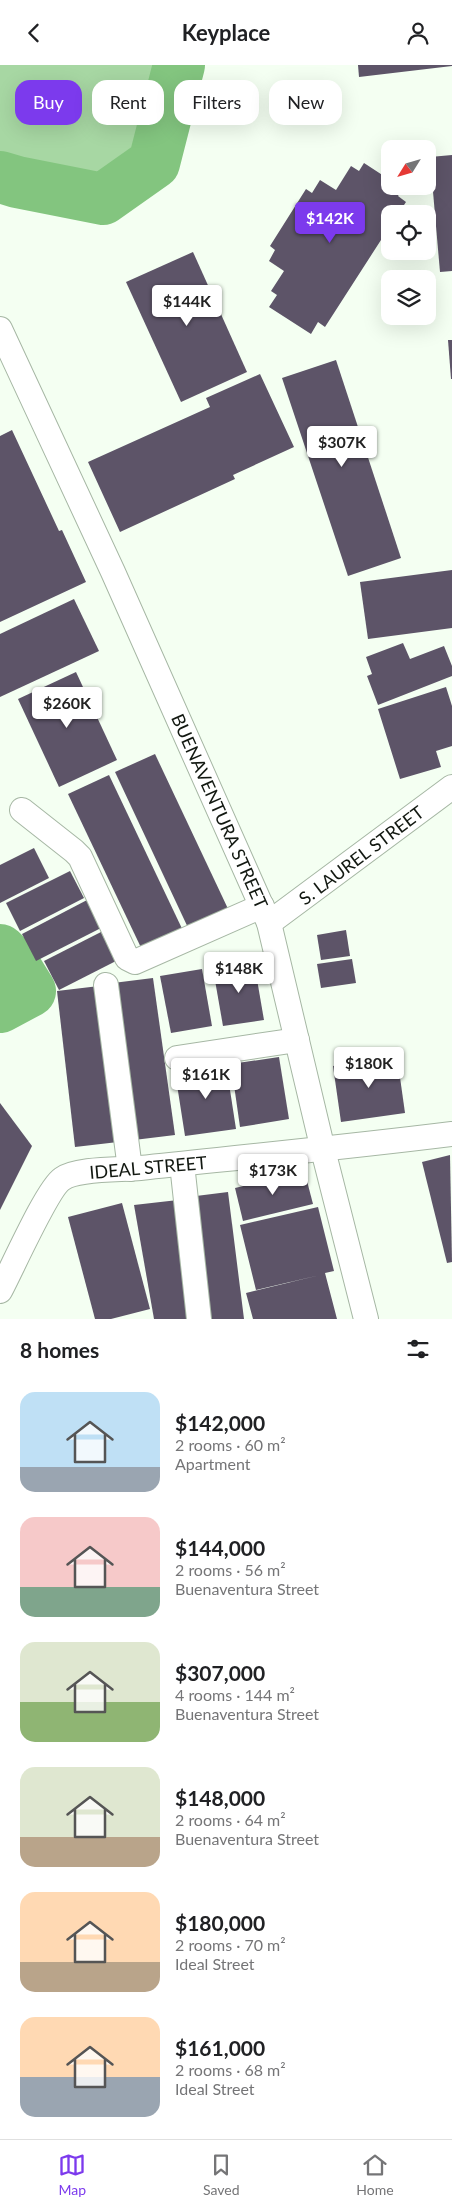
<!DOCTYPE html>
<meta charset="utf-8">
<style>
body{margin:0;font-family:Lato,sans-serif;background:#f6f6f6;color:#202124;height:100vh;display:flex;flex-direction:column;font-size:19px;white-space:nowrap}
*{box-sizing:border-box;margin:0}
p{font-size:16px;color:#757577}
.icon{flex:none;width:28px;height:28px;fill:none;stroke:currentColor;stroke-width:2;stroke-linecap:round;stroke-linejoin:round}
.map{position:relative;height:1254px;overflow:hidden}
.side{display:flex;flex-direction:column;background:#fff;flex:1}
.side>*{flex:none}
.top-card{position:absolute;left:15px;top:15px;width:422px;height:45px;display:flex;gap:10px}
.needle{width:32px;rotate:233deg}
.tools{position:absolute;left:381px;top:75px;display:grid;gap:10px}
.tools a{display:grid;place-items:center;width:55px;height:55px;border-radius:10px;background:#fff;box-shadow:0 5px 20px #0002;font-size:25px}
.price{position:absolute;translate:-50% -42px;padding:0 11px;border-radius:5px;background:#fff;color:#222;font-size:16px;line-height:32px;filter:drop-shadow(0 1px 2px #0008)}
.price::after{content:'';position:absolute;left:50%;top:30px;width:15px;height:11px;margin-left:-8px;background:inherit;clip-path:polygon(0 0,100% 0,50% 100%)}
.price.active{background:#7c3aed;color:#fff}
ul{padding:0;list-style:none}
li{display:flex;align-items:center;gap:15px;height:125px;padding:0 20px}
li span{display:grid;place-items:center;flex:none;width:140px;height:100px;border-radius:15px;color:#555}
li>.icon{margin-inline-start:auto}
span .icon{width:60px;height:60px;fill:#fffc;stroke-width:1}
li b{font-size:21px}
h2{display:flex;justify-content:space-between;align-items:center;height:60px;padding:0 20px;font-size:21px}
.chip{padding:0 18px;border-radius:15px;background:#fff;box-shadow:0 5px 20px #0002;font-size:18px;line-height:45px}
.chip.active{background:#7c3aed;color:#fff}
header{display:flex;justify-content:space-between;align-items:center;height:65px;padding:0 20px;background:#fff;font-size:22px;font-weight:700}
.menu{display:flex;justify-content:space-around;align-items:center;height:70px;border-top:1px solid #e0e0e0;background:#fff;font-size:14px;color:#757577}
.menu a{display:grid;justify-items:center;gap:2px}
.menu .active{color:#7c3aed}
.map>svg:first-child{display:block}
</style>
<header><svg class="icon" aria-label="back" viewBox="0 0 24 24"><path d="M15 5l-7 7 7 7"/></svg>Keyplace<svg class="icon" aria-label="person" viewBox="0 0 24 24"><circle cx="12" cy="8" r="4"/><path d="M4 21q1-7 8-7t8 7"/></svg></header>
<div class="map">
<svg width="452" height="1254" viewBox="0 0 452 1254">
<rect width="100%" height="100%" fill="#f4fff2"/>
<!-- green -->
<g fill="#a7d7a3">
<path d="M0 0H179L154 98 103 133 17 117 0 119Z"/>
<path d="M0 885 12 897 30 926 0 942Z"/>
</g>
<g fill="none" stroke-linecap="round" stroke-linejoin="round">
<!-- river -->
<g stroke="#83c57f" stroke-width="52">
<path d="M0 112 17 117 103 134 154 98 179 0"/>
<path d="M0 885 12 897 30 926 0 942"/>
</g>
</g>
<!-- building -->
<g fill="#5d5468">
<path d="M358 0H452V1L359 12Z"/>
<path d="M452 90V206L440 207 430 92Z"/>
<path d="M364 98 390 115V121H400L403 123 398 131 406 137 398 149H390V161L325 262 318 257 311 269 269 242 277 230 271 226 284 206 269 196 275 185 270 181 306 124 312 128 320 115 336 125 351 101 359 106Z"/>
<path d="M193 187 247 307 181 337 126 217Z"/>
<path d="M448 275H452V314H451Z"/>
<path d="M336 295 401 493 348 511 282 313Z"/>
<path d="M260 309 294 382 233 410 235 414 120 467 88 397 210 342 206 333Z"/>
<path d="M12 365 59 466 62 465 86 517 0 557V371Z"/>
<path d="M452 505V563L368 574 360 517Z"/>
<path d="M74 534 99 586 0 632V569Z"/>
<path d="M403 578 410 594 444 581 452 601V611L378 640 367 611 372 609 366 592Z"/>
<path d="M76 607 117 695 59 722 18 634Z"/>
<path d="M446 622 452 641V681L436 686 441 702 400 714 378 644Z"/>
<path d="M155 689 230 848 190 867 115 707Z"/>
<path d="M109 710 186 872 145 891 68 729Z"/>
<path d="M34 783 49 813 0 838V800Z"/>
<path d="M70 806 84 833 20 866 6 838Z"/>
<path d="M89 834 103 862 36 896 22 869Z"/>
<path d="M346 865 350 891 321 895 317 870Z"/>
<path d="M101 867 116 896 59 925 44 896Z"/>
<path d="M352 894 356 918 321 923 317 899Z"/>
<path d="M254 897 264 955 223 961 213 904Z"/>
<path d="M202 904 212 961 171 968 160 911Z"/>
<path d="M153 913 175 1070 134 1075 113 918Z"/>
<path d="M99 921 118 1077 75 1082 57 926Z"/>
<path d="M397 991 405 1048 341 1057 333 1001Z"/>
<path d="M279 992 289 1054 240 1062 231 999Z"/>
<path d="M226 999 236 1064 185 1071 175 1007Z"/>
<path d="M0 1038 32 1081 0 1145Z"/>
<path d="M450 1090 452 1197 447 1198 422 1097Z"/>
<path d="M289 1110H302L307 1116 313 1139 243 1156 235 1123Z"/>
<path d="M228 1127 244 1254H203L188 1132Z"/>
<path d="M178 1135 191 1254H154L134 1140Z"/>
<path d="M122 1138 150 1244 111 1254H95L68 1152Z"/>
<path d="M318 1142 334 1206 325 1208 337 1254H253L246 1228 320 1210 256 1225 240 1160Z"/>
</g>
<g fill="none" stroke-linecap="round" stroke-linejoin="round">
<!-- minor casing -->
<g stroke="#a6b7a4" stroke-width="26">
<g id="minor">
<path d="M0 264 113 507 269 858 323 1085 366 1254"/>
<path d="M22 745 74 786 80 792 127 893 135 897 262 841"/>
<path d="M269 858 452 722"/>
<path d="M106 920 130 1104"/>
<path d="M177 993 297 975"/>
<path d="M182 1099 199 1254"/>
<path d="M0 1226C11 1206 47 1124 62 1114 77 1103 121 1105 140 1103 244 1092 348 1082 452 1069"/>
</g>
</g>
<!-- minor -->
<use href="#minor" stroke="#fff" stroke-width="24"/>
</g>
<g text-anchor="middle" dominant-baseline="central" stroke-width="5" stroke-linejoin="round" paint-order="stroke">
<!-- street labels -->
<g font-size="18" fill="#121811" stroke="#fff">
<text transform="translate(220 746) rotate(66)">BUENAVENTURA STREET</text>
<text transform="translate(361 790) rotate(-37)">S. LAUREL STREET</text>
<text transform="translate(148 1102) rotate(-5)">IDEAL STREET</text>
</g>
</g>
</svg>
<div class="tools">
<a><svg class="needle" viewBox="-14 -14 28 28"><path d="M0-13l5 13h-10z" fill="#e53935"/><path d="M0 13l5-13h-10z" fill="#757577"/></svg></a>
<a><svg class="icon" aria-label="locate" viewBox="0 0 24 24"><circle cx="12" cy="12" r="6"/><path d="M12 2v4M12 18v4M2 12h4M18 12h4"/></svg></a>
<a><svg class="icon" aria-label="layers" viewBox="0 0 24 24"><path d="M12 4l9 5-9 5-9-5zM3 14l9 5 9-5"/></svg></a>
</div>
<b class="price active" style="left:330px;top:179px">$142K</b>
<b class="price" style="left:187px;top:262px">$144K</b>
<b class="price" style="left:342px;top:403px">$307K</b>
<b class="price" style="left:67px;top:664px">$260K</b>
<b class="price" style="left:239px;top:929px">$148K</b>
<b class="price" style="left:369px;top:1024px">$180K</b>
<b class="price" style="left:206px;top:1035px">$161K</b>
<b class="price" style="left:273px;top:1131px">$173K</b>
<div class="top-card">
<a class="chip active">Buy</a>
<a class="chip">Rent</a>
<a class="chip">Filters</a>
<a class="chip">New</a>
</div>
</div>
<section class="side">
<h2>8 homes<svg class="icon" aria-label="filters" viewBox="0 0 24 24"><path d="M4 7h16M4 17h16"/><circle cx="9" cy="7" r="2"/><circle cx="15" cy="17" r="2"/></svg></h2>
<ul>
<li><span style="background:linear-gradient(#bfe0f5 75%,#9aa5b1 0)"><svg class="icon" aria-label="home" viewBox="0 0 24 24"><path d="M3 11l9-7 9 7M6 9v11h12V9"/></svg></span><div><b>$142,000</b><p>2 rooms · 60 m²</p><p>Apartment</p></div></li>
<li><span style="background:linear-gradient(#f6c9c9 70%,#7fa58c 0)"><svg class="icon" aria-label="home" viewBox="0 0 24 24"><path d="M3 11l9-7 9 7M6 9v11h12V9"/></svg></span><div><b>$144,000</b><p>2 rooms · 56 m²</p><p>Buenaventura Street</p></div></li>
<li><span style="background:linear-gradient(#dfe7d0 60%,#8fb573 0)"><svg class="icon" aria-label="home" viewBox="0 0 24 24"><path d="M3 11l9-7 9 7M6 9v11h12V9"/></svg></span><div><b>$307,000</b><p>4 rooms · 144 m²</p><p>Buenaventura Street</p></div></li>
<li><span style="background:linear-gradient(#dfe7d0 70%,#b9a48a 0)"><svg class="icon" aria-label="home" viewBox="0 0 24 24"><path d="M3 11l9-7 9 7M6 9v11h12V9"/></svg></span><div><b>$148,000</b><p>2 rooms · 64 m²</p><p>Buenaventura Street</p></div></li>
<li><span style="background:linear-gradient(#ffd9b3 70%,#b9a48a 0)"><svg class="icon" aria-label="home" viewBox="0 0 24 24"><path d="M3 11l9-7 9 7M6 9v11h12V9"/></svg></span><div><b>$180,000</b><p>2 rooms · 70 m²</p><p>Ideal Street</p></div></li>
<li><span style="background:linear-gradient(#ffd9b3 60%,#9aa5b1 0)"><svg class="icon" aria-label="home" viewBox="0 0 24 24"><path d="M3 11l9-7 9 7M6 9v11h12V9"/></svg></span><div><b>$161,000</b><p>2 rooms · 68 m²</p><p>Ideal Street</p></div></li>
</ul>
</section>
<nav class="menu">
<a class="active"><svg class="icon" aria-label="map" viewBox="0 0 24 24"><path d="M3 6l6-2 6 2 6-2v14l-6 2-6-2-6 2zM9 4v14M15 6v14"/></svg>Map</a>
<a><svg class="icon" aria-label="saved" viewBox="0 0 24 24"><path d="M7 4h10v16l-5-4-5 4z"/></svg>Saved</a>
<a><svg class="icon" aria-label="home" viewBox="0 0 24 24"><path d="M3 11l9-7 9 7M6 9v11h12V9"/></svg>Home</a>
</nav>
